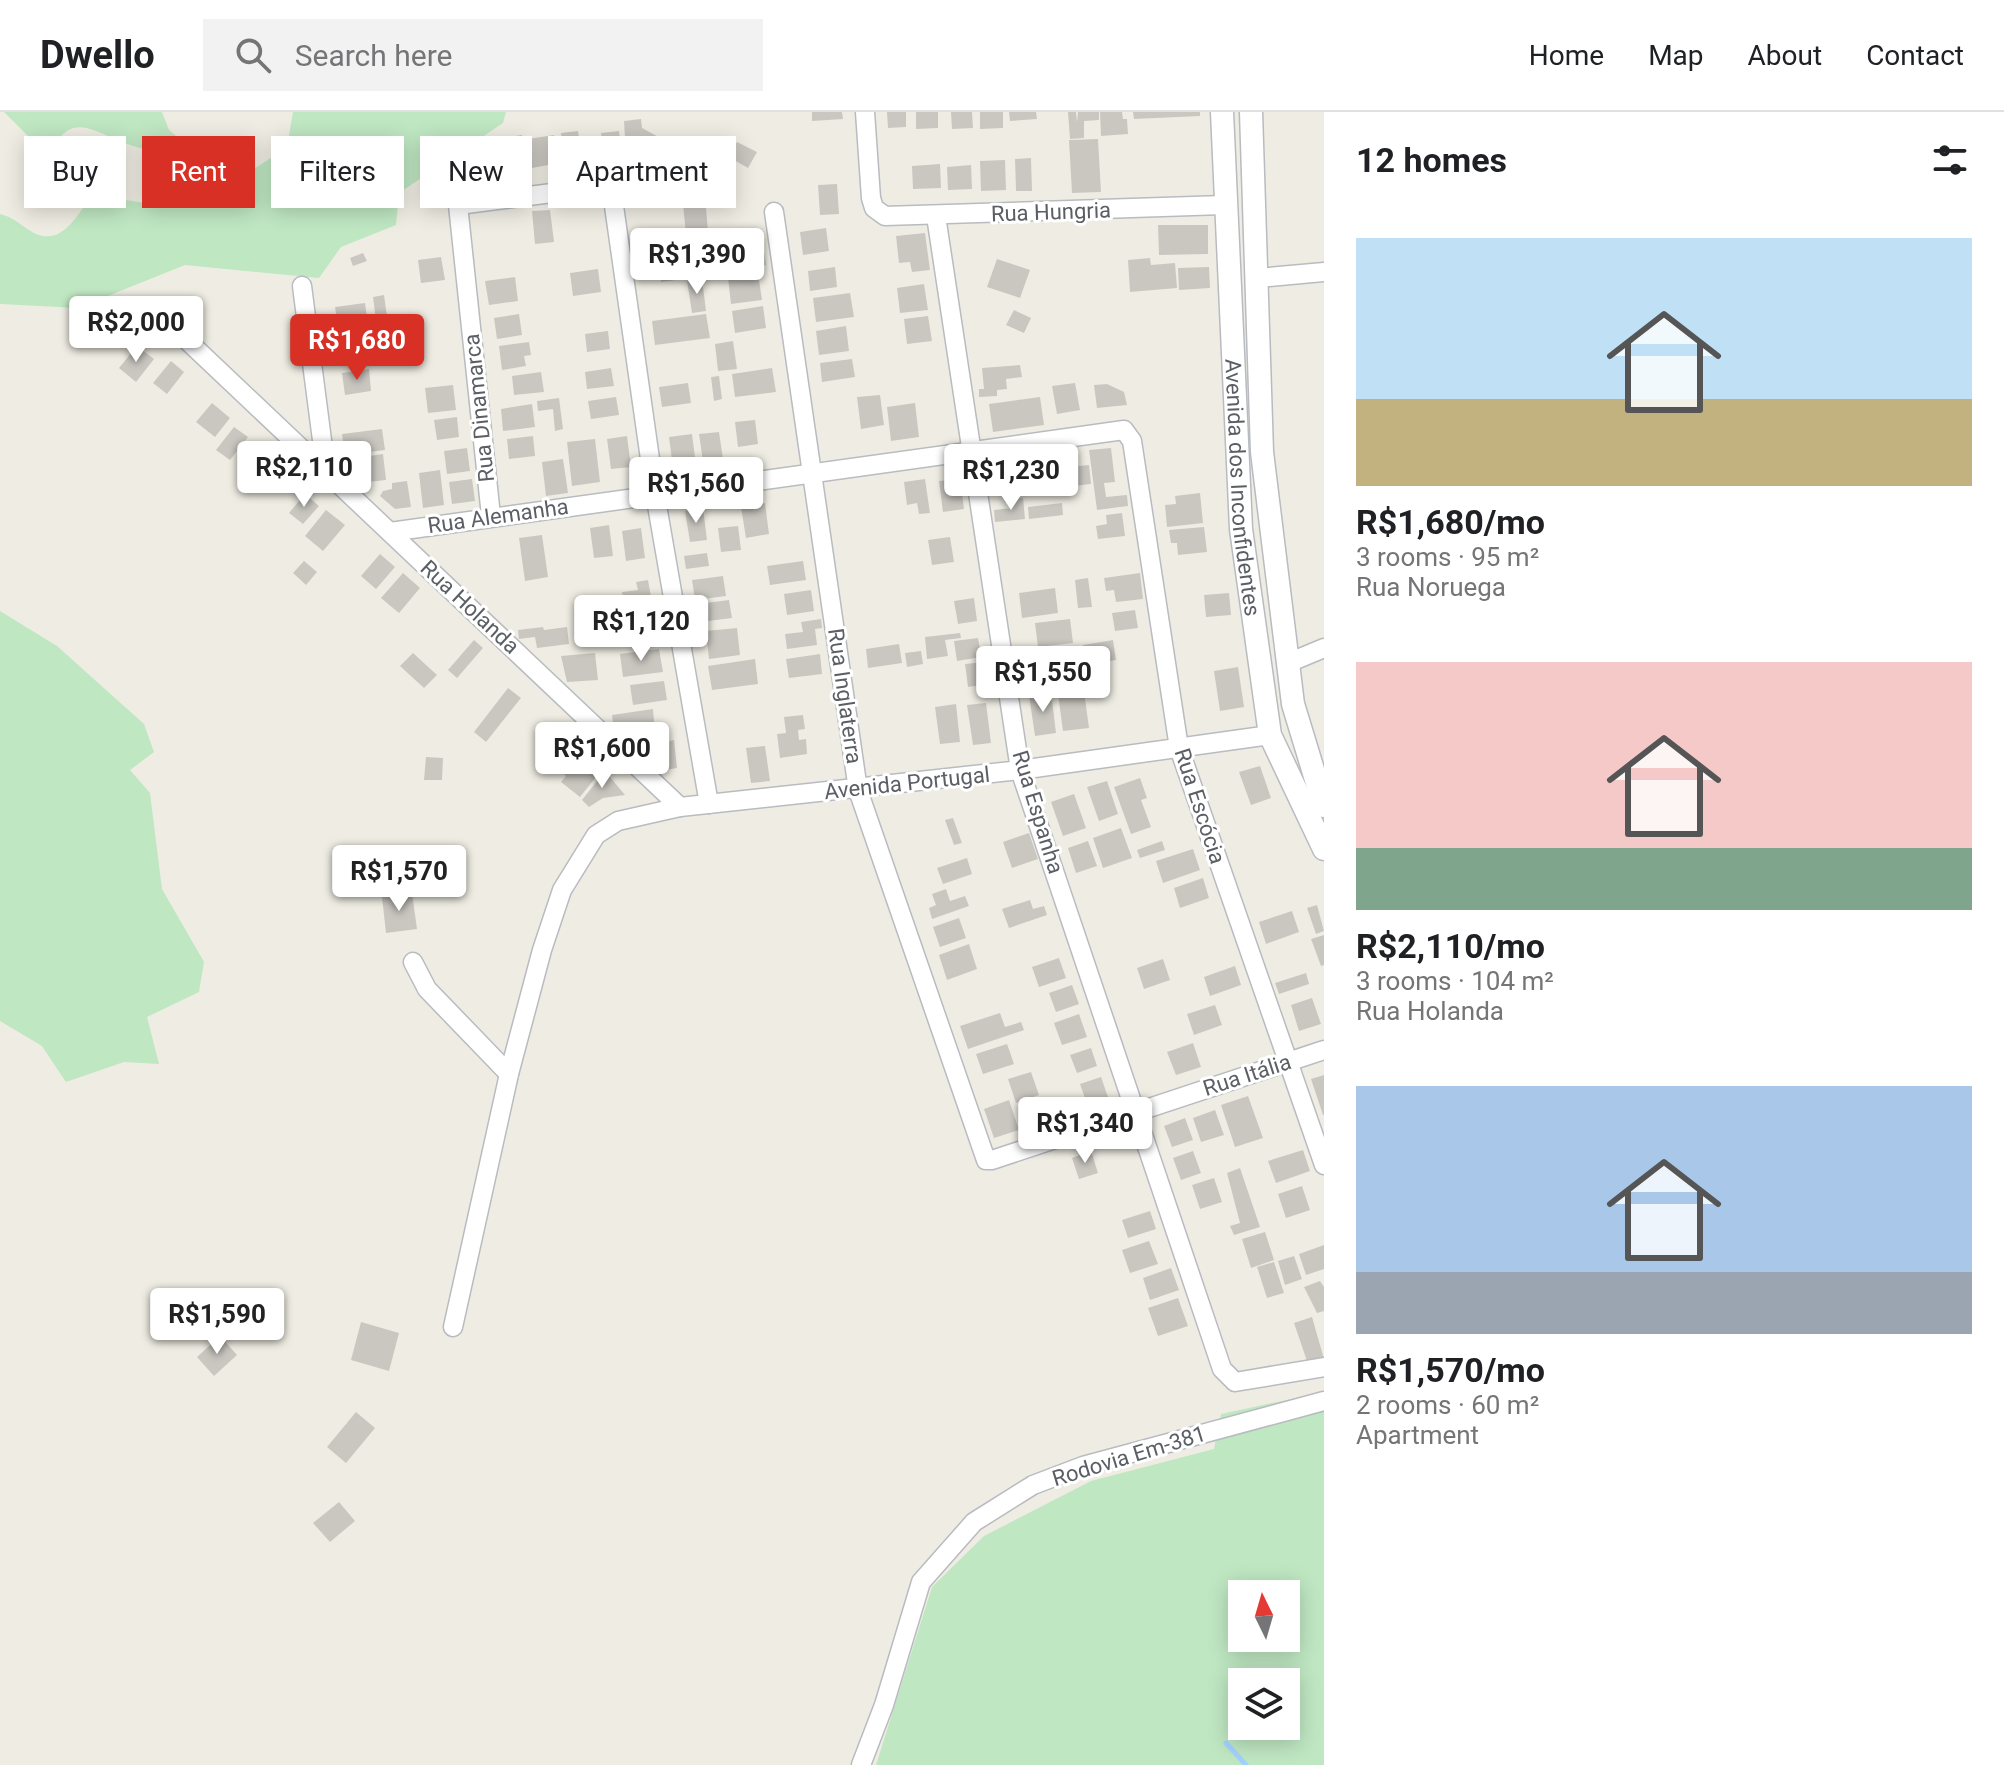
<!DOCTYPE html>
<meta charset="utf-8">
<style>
body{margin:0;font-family:Roboto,sans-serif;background:#f2f2f2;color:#202124;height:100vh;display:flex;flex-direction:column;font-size:30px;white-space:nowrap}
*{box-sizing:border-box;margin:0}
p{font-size:26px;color:#757577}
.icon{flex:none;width:44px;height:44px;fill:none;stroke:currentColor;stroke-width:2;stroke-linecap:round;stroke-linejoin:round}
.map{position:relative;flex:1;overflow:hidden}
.drawer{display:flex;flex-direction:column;background:#fff;width:680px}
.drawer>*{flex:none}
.top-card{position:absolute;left:24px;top:24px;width:760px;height:72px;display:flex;gap:16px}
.needle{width:52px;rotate:355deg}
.controls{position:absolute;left:1228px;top:1468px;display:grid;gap:16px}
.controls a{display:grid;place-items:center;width:72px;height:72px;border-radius:0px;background:#fff;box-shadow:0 4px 20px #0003;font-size:40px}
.price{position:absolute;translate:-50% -68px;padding:0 18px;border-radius:8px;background:#fff;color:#222;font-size:26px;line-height:52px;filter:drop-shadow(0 2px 4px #0008)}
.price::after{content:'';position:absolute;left:50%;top:48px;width:24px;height:18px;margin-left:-12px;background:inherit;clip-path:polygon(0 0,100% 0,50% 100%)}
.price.active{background:#d93025;color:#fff}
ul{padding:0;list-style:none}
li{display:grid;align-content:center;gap:16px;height:424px;padding:0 32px}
li span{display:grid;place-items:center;height:248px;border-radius:0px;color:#555}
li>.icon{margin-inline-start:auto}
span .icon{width:144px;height:144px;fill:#fffc;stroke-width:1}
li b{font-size:34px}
h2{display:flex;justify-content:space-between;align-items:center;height:96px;padding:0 32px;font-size:34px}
.chip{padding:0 28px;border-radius:0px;background:#fff;box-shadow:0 4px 20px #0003;font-size:28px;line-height:72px}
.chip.active{background:#d93025;color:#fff}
header{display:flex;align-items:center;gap:48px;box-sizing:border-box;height:112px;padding:0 40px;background:#fff;border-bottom:2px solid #e0e0e0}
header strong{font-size:38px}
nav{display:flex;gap:44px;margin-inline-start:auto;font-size:28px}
.search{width:560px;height:72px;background:#f2f2f2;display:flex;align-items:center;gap:20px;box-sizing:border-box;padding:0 28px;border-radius:0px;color:#757577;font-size:30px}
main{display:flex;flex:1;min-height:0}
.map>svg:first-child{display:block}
</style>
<header>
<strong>Dwello</strong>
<div class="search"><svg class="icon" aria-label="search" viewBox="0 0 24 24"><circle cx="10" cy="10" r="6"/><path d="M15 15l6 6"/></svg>Search here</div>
<nav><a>Home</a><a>Map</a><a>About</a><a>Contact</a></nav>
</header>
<main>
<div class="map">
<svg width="1324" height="1653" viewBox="0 0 1324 1653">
<rect width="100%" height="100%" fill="#efede3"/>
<!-- green -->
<g fill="#bfe7c2" fill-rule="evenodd">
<path d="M4 0H162L169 18 215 57 248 61 287 35 293 0H506L503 11 399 81 396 113 341 135 319 166 185 153 78 196 0 192V102C14 105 21 114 34 121 62 135 78 102 92 83L145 91 152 89 167 62 166 48C151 37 136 36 120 29 89 17 73 2 51 37L35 31Z"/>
<path d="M0 499 57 534 144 612 154 640 130 658 150 681 162 777 204 850 199 880 147 905 159 952 124 950 66 970 42 934 0 909Z"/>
<path d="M1324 1280V1653H876L932 1475 984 1424 1091 1369 1214 1337 1221 1302ZM1242 1482H1286V1526H1242ZM1242 1570H1286V1614H1242Z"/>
</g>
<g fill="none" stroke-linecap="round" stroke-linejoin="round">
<!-- stream -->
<path stroke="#a3d1ff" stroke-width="5" d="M1226 1631 1246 1653"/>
</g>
<!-- building -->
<g fill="#cac7c1">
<path d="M812 0H842L843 7 812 9Z"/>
<path d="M887 0H906V15L888 16Z"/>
<path d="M916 0H938V16L916 17Z"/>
<path d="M951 0H972L973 16 952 17Z"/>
<path d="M980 0H1003V16L980 17Z"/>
<path d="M1009 0H1036L1037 7 1010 9Z"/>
<path d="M1068 0H1076L1077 10 1078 0H1099V8L1084 9V26L1070 27Z"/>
<path d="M1100 0H1122L1123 7H1127L1128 22 1101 24Z"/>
<path d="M1133 0H1200V4L1134 7Z"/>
<path d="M641 7 642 16 679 36V45L636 49 634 25 625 26 624 9Z"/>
<path d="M578 19 583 52 565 54 561 21Z"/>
<path d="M619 19 623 51 605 54 601 21Z"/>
<path d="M522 23 528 64 508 67 502 26Z"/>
<path d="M554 23 559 51 532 56 528 27Z"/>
<path d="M1098 27 1101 80 1072 81 1069 28Z"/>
<path d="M737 30 757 40 748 56 727 44Z"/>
<path d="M496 41 500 70 478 72 476 52Z"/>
<path d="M1031 46 1032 79H1016L1015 47Z"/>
<path d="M1005 48 1006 78 981 79 980 49Z"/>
<path d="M940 52 941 76 913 77 912 54Z"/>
<path d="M971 53 972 77 948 78 947 55Z"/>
<path d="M837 72 839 102 820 103 818 73Z"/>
<path d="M695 83H705L708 120 686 122 683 92 695 90Z"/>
<path d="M550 98 554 130 535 132 532 99Z"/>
<path d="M1158 113H1208V142L1159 143Z"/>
<path d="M826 116 829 139 803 143 800 120Z"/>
<path d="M925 121 930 158 912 160 910 150 899 151 896 124Z"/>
<path d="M763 133 766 153 732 158 729 138Z"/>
<path d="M363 141 367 149 353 154 350 146Z"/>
<path d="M678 143 680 160H675L676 168 661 170V163H656L655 156H651L650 146Z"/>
<path d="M441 145 445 168 421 171 418 148Z"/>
<path d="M1150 146 1151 153 1175 151 1177 176 1130 180 1128 148Z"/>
<path d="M997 147 1030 158 1020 186 987 175Z"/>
<path d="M835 155 837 175 810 179 808 159Z"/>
<path d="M1209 155 1210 176 1179 178 1178 156Z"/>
<path d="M598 157 601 180 573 184 570 161Z"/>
<path d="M758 161 762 188 731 192 728 166Z"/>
<path d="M515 165 518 189 489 193 485 169Z"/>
<path d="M702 167 706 199 692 201 687 169Z"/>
<path d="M924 172 928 198 900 201 897 176Z"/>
<path d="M850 181 854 205 816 210 813 186Z"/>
<path d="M384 183 393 248 367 251 362 218 377 216 373 185Z"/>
<path d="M365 191 368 213 326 220 324 210 337 208 335 195Z"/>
<path d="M763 194 766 216 735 221 732 199Z"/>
<path d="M1014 198 1031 206 1024 221 1006 213Z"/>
<path d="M519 202 522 223 497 227 494 206Z"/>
<path d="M706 202 710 226 655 233 652 209Z"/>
<path d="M928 204 932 229 907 232 904 207Z"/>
<path d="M846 214 849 239 819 243 816 219Z"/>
<path d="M608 219 610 237 587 240 585 222Z"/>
<path d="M733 229 737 257 718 259 715 232Z"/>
<path d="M529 230 531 243 524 244 526 254 502 258 499 234Z"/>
<path d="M137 234 154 247 136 270 119 256Z"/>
<path d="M852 247 855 265 822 270 820 251Z"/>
<path d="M171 249 184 260 167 282 153 271Z"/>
<path d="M1020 253 1022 265 1006 267 1007 277 997 278V284L979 285V277H984L982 256Z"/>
<path d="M611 256 614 274 587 277 585 260Z"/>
<path d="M772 256 776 280 735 285 732 262Z"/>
<path d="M369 257 371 279 345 283 342 261Z"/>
<path d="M541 260 544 280 514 283 512 264Z"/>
<path d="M719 264 722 287 714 289 711 265Z"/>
<path d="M688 271 691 291 662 295 659 275Z"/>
<path d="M1075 271 1080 298 1057 302 1052 274Z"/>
<path d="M1107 272 1124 280 1127 293 1097 296 1094 273Z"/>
<path d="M453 273 456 298 428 301 425 276Z"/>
<path d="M880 283 884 313 861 317 857 285Z"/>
<path d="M616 285 619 303 591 307 588 289Z"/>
<path d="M1040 285 1044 313 993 320 989 292Z"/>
<path d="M559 286 563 317 555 319 553 297 538 299 537 289Z"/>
<path d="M212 291 230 306 215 325 196 310Z"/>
<path d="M915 291 919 325 891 329 887 295Z"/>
<path d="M532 292 535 315 503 319 501 297Z"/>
<path d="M457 305 459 325 437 328 434 308Z"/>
<path d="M755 308 758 332 738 335 735 310Z"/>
<path d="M234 315 248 325 230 348 216 338Z"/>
<path d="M382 317 385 338 345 343 342 322Z"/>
<path d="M719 320 724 354 704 356 699 322Z"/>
<path d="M692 322 696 353 673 356 669 325Z"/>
<path d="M533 324 535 344 509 347 507 327Z"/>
<path d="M627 324 631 355 611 357 607 327Z"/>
<path d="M595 327 600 370 572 374 567 330Z"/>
<path d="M272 329 287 341 258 375 243 363Z"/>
<path d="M467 336 470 359 447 362 444 339Z"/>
<path d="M1111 336 1115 370 1104 371 1106 385 1127 383 1128 394 1097 398 1089 338Z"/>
<path d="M383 342 386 368 359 371 356 346Z"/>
<path d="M563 347 568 381 546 384 542 350Z"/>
<path d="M1056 352 1059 375 1032 379 1029 355Z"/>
<path d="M1089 353 1091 372 1063 375 1060 356Z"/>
<path d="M1018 354 1021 380 1002 383 998 357Z"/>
<path d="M440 358 444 393 423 396 419 361Z"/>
<path d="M472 367 475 389 452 392 449 370Z"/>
<path d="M925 367 930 401 919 402 917 391 907 393 904 370Z"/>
<path d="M960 367 964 397 943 400 939 369Z"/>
<path d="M407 369 411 395 395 397 380 384 383 379 392 377V371Z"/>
<path d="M1200 381 1203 411 1167 415 1165 393 1176 392 1175 384Z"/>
<path d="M305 382 319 394 303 412 289 401Z"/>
<path d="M1023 386 1025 407 995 410 994 398 1012 396 1011 387Z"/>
<path d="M765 391 769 422 746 426 741 395Z"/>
<path d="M1062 391 1063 403 1029 407 1028 395Z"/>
<path d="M703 396 707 428 690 430 685 399Z"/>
<path d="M326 398 345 413 323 439 305 424Z"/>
<path d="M1122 401 1125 424 1098 427 1096 414 1107 412 1106 403Z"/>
<path d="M609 413 613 444 594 446 590 416Z"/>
<path d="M738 414 741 438 721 440 718 416Z"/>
<path d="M1204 415 1207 440 1178 443 1177 431H1171L1169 418Z"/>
<path d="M641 416 645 446 626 449 622 419Z"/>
<path d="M542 423 548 465 525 469 519 426Z"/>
<path d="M950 425 954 450 932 453 928 428Z"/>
<path d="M707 441 709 454 686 457 684 444Z"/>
<path d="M380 442 395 455 376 477 361 464Z"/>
<path d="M304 449 317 460 306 473 293 461Z"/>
<path d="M803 449 806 468 770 473 767 454Z"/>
<path d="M403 461 420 476 399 501 381 486Z"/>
<path d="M1140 461 1143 487 1116 490 1114 478 1106 479 1104 466Z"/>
<path d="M723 464 726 484 695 488 692 468Z"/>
<path d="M1088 466 1092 495 1078 496 1075 468Z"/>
<path d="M648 468 653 496 625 500 622 480 638 478 636 470Z"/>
<path d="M1055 476 1058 501 1022 506 1019 481Z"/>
<path d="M811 478 814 499 787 503 784 482Z"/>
<path d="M1229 481 1231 503 1206 505 1204 483Z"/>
<path d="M974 486 977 509 958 512 954 489Z"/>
<path d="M729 488 732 506 700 510 698 492Z"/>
<path d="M1135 498 1138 516 1115 519 1112 501Z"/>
<path d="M821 507 822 516 815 517 817 533 787 537 785 522 803 520 801 510Z"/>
<path d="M1070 507 1073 531 1038 535 1035 511Z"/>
<path d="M543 515 544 518 567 515 569 532 537 536 535 525 519 527 518 518Z"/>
<path d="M737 516 740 543 709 547 706 519Z"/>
<path d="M960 521 961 526 945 528 948 544 927 547 925 525Z"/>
<path d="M978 526 981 545 957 549 954 529Z"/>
<path d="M474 528 483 536 457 566 448 558Z"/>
<path d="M1113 528 1116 548 1086 553 1083 533Z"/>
<path d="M899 532 902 551 868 556 866 537Z"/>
<path d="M659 537 663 560 623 565 620 542Z"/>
<path d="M921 539 923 552 907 555 905 541Z"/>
<path d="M413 541 437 563 424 576 400 554Z"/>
<path d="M595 541 598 568 567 570 561 544Z"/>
<path d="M820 542 822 562 789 566 786 547Z"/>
<path d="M755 547 758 572 712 578 708 554Z"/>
<path d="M985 550 988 572 968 575 965 552Z"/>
<path d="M1238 555 1244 595 1220 599 1214 559Z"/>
<path d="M664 569 667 588 633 593 630 573Z"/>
<path d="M1083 572 1089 616 1063 619 1057 575Z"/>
<path d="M508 576 521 586 486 630 474 620Z"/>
<path d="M1051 580 1056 621 1035 624 1029 583Z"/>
<path d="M986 591 991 631 973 633 967 593Z"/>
<path d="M956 592 960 630 940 632 935 595Z"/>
<path d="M653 597 655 621 665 620 666 630 674 628 677 656 665 658 641 636 640 626H625L623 610 613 611 612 603Z"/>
<path d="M803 603 805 617 798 618 799 628 806 627 807 642 780 646 777 622 786 621 784 605Z"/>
<path d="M765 634 770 669 751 671 746 636Z"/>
<path d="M575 640 581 645 584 641 603 656 580 685 561 670 566 664 560 658Z"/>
<path d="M426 645 443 646 442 668H424Z"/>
<path d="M1260 654 1271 686 1251 693 1239 660Z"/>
<path d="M605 659 625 683 603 686 589 695 582 688Z"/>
<path d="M1140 666 1147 686 1141 688 1151 715 1131 722 1114 675Z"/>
<path d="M1107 669 1118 702 1099 709 1087 675Z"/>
<path d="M1074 682 1086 716 1063 724 1051 690Z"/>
<path d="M953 706 962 731 954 733 945 708Z"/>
<path d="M1121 716 1132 746 1103 756 1093 726Z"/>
<path d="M1029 721 1038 747 1012 756 1003 730Z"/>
<path d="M1088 729 1097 754 1076 761 1068 736Z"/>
<path d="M1162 729 1165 738 1140 746 1137 738Z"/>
<path d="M1193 737 1200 758 1163 771 1156 749Z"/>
<path d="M967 746 972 762 943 772 937 756Z"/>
<path d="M1203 766 1209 786 1180 796 1174 776Z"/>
<path d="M946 777 950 789 965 784 969 794 932 807 929 796 936 793 932 782Z"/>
<path d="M412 781 417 817 386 821 382 785Z"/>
<path d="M1030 788 1033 797 1044 794 1047 803 1009 816 1002 797Z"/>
<path d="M1317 793 1324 819 1316 822 1307 796Z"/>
<path d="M1292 799 1299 820 1266 832 1259 810Z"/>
<path d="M959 806 966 826 940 835 933 815Z"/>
<path d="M1324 823V853L1321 854 1311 827Z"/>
<path d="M969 832 977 857 947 868 939 843Z"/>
<path d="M1059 846 1066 866 1039 875 1032 855Z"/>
<path d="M1163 847 1170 868 1144 877 1137 856Z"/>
<path d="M1235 854 1241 873 1210 884 1204 865Z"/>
<path d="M1306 861 1309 872 1279 882 1275 871Z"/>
<path d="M1072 873 1079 892 1056 900 1049 881Z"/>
<path d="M1312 886 1321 912 1299 919 1291 893Z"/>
<path d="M1215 893 1222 913 1194 923 1187 902Z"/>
<path d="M1000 901 1005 915 1021 910 1024 918 968 937 960 914Z"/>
<path d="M1079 902 1087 925 1062 933 1054 911Z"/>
<path d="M1193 931 1201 955 1176 963 1167 940Z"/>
<path d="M1007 932 1014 952 983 962 976 942Z"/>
<path d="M1091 936 1097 954 1077 961 1070 943Z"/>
<path d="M1031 960 1039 983 1016 991 1008 967Z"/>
<path d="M1324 963V1003H1323L1311 967Z"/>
<path d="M1101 965 1108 985 1087 992 1080 972Z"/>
<path d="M1248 984 1263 1026 1235 1035 1221 993Z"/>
<path d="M1009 988 1019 1018 994 1026 984 997Z"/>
<path d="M1215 998 1224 1023 1201 1030 1193 1006Z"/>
<path d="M1185 1006 1193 1028 1172 1035 1164 1014Z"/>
<path d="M1303 1038 1310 1059 1276 1071 1268 1049Z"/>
<path d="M1091 1039 1098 1061 1079 1067 1072 1046Z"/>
<path d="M1193 1039 1201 1061 1181 1068 1173 1046Z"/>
<path d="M1240 1056 1260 1115 1234 1123 1230 1114 1240 1111 1227 1061Z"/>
<path d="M1214 1066 1222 1090 1200 1097 1192 1073Z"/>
<path d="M1302 1074 1310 1098 1286 1106 1278 1082Z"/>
<path d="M1150 1099 1156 1117 1128 1126 1122 1108Z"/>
<path d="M1265 1120 1274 1148 1251 1156 1242 1127Z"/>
<path d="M1149 1129 1158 1152 1130 1161 1122 1138Z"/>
<path d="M1324 1133V1157L1306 1163 1299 1142Z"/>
<path d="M1294 1144 1302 1167 1285 1173 1278 1149Z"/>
<path d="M1274 1150 1284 1181 1267 1186 1257 1155Z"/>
<path d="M1171 1156 1179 1178 1150 1188 1143 1166Z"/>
<path d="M1320 1169 1324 1175V1199L1317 1201 1304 1175Z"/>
<path d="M1178 1186 1188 1214 1158 1224 1148 1196Z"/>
<path d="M1312 1205 1324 1247 1308 1252 1294 1211Z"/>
<path d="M361 1210 399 1221 389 1259 351 1248Z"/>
<path d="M220 1224 237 1243 214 1264 197 1245Z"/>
<path d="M356 1300 375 1316 346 1351 327 1335Z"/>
<path d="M339 1390 355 1409 330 1430 313 1411Z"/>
</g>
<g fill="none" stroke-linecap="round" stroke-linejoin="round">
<!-- minor casing -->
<g stroke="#b8bbc0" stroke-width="21">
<g id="minor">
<path d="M865 0 871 86 874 96 885 104 1224 93"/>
<path d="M611 73 655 382 709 692"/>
<path d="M774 100 858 678 986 1048H992L1324 938"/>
<path d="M936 104 1020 658 1222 1257 1235 1270 1324 1255"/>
<path d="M1258 166 1324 160"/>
<path d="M302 174 326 359"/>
<path d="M155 198 680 695"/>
<path d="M491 404 458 93 716 60"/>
<path d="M390 420 1124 318 1132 329 1179 636 1324 1053"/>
<path d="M1288 551 1324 536"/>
<path d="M413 850 427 877 509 962"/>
<path d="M453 1215 509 962 542 838 562 778 596 723 618 709 680 695 1020 658 1270 623"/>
<path d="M861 1653 884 1593 921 1470 974 1410 1033 1373 1083 1354 1324 1289"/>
</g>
</g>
<!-- tertiary casing -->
<g stroke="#b8bbc0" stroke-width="25">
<g id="tertiary">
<path id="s1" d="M1222 0 1241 417 1270 623 1324 737"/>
<path d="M1251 0 1262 340 1293 592 1324 694"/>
</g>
</g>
<!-- minor -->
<use href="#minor" stroke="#fff" stroke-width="18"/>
<!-- tertiary -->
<use href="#tertiary" stroke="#fff" stroke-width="22"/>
</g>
<g text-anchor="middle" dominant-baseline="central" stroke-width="6" stroke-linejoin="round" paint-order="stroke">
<!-- street labels -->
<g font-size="22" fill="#5b5f65" stroke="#fff">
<text transform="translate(1051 100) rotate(-2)">Rua Hungria</text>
<text transform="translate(479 296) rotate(-96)">Rua Dinamarca</text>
<text stroke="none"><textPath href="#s1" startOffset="376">Avenida dos Inconfidentes</textPath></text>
<text transform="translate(498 404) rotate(-8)">Rua Alemanha</text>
<text transform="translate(470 495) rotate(43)">Rua Holanda</text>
<text transform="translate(845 584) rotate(82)">Rua Inglaterra</text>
<text transform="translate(907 671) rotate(-6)">Avenida Portugal</text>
<text transform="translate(1200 694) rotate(72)">Rua Escócia</text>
<text transform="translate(1038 700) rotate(73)">Rua Espanha</text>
<text transform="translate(1247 963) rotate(-18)">Rua Itália</text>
<text transform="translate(1129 1344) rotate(-17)">Rodovia Em-381</text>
</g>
</g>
</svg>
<div class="controls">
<a><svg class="needle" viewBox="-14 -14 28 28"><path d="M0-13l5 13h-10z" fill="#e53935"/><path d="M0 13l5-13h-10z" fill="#757577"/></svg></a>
<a><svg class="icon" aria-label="layers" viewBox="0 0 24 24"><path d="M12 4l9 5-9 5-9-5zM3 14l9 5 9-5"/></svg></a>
</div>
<b class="price" style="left:697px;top:184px">R$1,390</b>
<b class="price" style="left:136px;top:252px">R$2,000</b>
<b class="price active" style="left:357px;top:270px">R$1,680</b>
<b class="price" style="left:304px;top:397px">R$2,110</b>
<b class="price" style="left:1011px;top:400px">R$1,230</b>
<b class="price" style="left:696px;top:413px">R$1,560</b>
<b class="price" style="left:641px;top:551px">R$1,120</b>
<b class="price" style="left:1043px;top:602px">R$1,550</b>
<b class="price" style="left:602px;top:678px">R$1,600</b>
<b class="price" style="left:399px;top:801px">R$1,570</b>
<b class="price" style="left:1085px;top:1053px">R$1,340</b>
<b class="price" style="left:217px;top:1244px">R$1,590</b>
<div class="top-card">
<a class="chip">Buy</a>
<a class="chip active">Rent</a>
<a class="chip">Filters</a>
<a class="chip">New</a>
<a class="chip">Apartment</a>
</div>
</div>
<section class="drawer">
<h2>12 homes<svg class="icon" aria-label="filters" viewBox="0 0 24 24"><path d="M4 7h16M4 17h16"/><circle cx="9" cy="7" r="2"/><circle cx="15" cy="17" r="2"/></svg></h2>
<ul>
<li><span style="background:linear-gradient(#bfe0f5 65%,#c2b280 0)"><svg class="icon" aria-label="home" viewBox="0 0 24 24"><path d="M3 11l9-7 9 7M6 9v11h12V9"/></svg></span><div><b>R$1,680/mo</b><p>3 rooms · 95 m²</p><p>Rua Noruega</p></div></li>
<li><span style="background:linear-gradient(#f6c9c9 75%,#7fa58c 0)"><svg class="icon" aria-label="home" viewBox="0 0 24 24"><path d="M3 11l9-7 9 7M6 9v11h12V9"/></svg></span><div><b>R$2,110/mo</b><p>3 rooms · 104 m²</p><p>Rua Holanda</p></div></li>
<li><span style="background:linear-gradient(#a9c7e8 75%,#9aa5b1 0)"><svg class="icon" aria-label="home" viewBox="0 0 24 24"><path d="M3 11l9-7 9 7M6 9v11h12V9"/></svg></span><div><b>R$1,570/mo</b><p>2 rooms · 60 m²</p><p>Apartment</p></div></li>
</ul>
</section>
</main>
